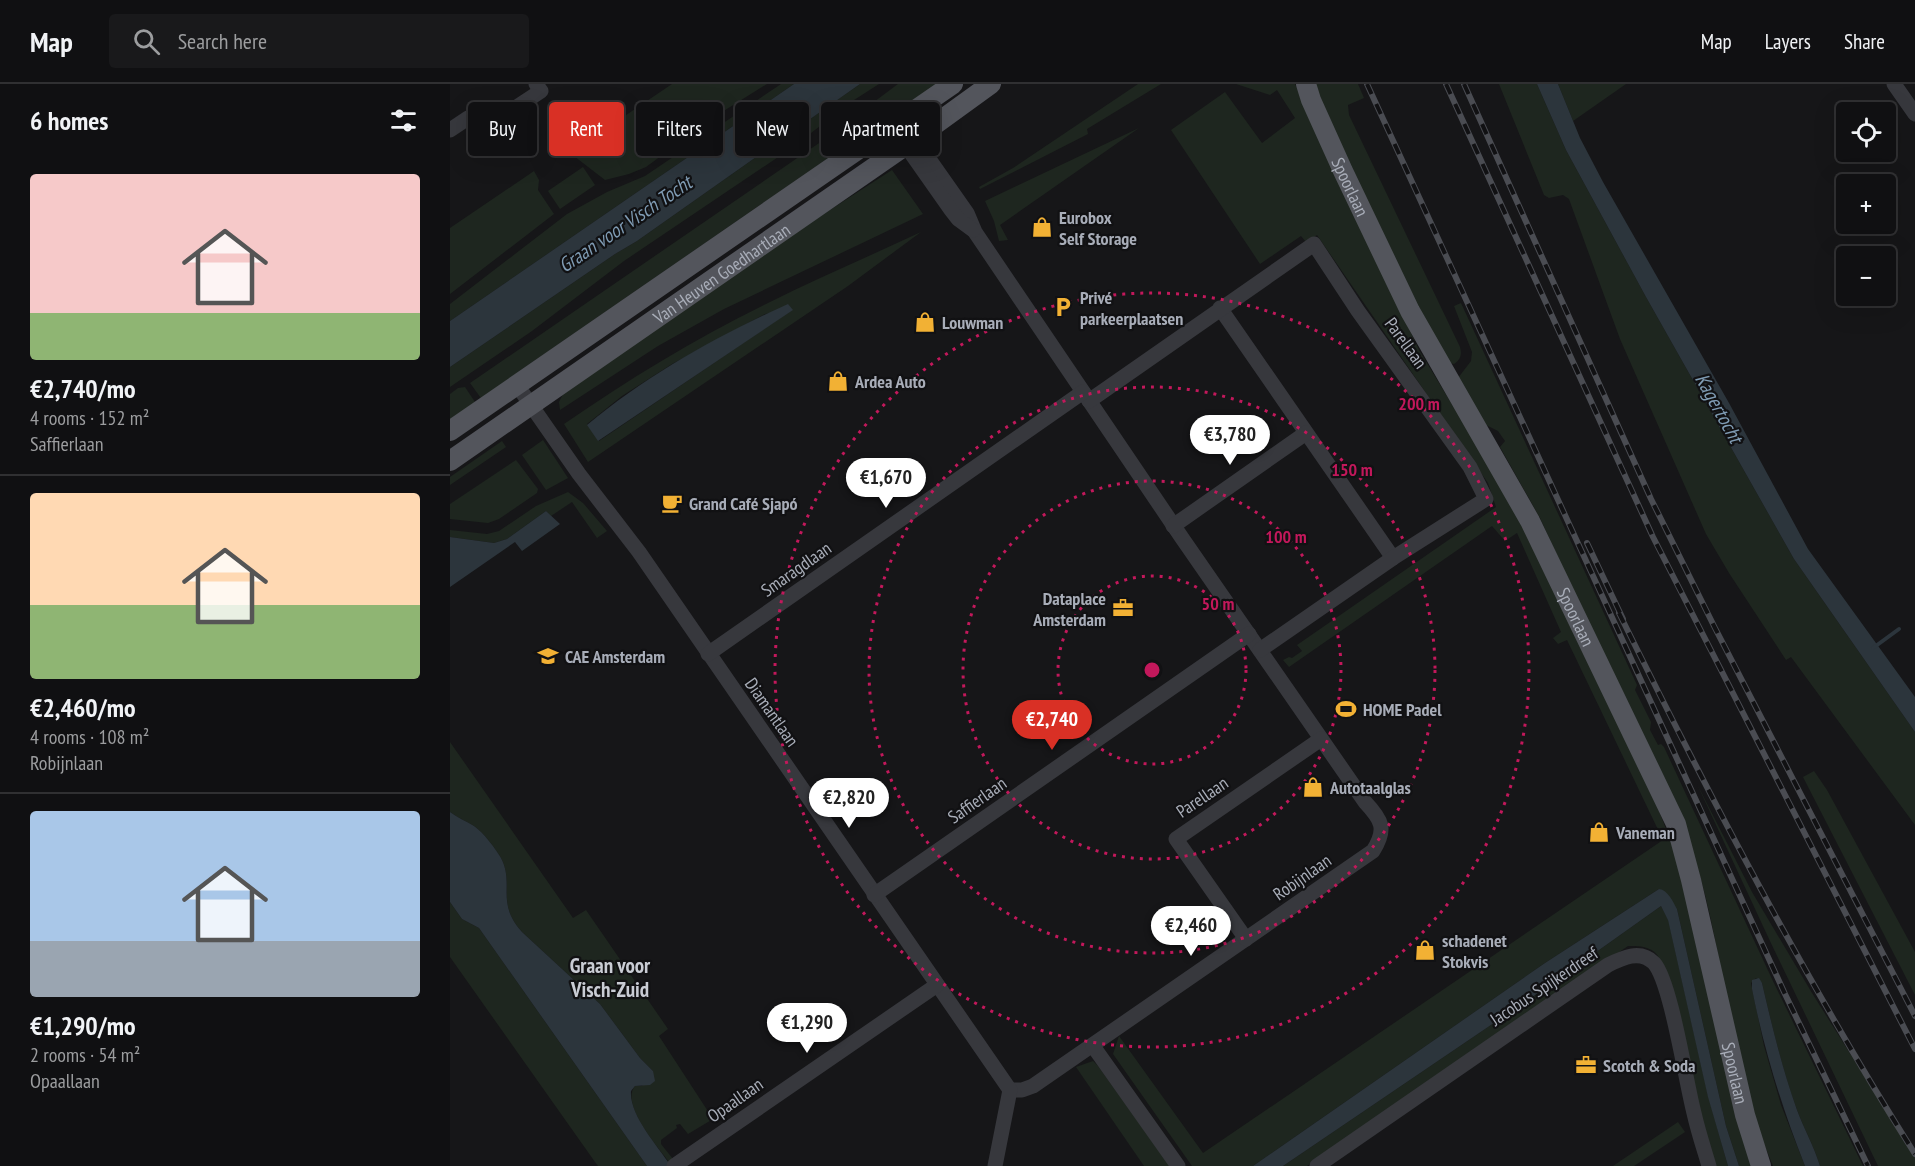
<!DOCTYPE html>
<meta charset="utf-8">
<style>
body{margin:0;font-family:"PT Sans Narrow",sans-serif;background:#19191b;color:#f1f3f6;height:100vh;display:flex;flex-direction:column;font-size:22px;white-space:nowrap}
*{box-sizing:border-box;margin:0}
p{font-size:20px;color:#9c9d9f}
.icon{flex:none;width:33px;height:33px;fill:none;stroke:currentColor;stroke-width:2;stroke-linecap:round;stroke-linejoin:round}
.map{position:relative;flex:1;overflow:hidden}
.side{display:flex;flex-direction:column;background:#101012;width:450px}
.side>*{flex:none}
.guide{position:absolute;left:18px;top:18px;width:570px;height:54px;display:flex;gap:12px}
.tools{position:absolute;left:1386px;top:18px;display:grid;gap:12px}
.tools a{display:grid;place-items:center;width:60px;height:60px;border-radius:6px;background:#101012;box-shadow:0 6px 24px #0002,0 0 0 2px #303032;font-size:30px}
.price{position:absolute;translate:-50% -51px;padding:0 14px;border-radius:21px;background:#fff;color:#222;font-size:20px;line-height:39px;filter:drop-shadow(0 2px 3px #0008)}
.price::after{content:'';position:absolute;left:50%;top:36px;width:18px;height:14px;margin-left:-9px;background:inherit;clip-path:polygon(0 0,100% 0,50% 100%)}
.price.current{background:#d93025;color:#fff}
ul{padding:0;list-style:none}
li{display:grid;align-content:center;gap:12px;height:318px;padding:0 30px}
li+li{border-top:2px solid #303032}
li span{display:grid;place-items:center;height:186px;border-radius:6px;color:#555}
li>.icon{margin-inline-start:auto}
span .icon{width:108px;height:108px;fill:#fffc;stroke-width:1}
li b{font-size:26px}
h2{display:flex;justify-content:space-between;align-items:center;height:72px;padding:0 30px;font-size:26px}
.pill{padding:0 21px;border-radius:6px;background:#101012;box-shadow:0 6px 24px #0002,0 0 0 2px #303032;font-size:21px;line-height:54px}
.pill.current{background:#d93025;color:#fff}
header{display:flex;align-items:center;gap:36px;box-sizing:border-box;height:84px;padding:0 30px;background:#101012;border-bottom:2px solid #303032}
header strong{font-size:28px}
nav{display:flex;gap:33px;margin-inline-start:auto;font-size:21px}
.search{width:420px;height:54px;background:#19191b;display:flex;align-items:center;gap:15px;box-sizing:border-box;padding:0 21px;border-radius:6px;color:#9c9d9f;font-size:22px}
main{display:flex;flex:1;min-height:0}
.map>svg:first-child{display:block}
</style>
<header>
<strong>Map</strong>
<div class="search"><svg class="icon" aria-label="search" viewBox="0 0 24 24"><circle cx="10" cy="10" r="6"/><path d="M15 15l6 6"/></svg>Search here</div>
<nav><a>Map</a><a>Layers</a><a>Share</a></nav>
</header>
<main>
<section class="side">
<h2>6 homes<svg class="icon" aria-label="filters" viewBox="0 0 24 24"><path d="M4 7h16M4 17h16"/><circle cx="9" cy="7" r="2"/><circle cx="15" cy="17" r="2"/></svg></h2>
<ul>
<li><span style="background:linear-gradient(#f6c9c9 75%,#8fb573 0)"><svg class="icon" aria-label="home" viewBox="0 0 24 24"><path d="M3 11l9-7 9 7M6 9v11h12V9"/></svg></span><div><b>€2,740/mo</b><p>4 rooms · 152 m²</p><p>Saffierlaan</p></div></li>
<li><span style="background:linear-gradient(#ffd9b3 60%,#8fb573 0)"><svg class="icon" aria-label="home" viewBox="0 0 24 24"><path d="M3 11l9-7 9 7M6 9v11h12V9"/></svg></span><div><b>€2,460/mo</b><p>4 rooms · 108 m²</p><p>Robijnlaan</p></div></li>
<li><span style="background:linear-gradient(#a9c7e8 70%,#9aa5b1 0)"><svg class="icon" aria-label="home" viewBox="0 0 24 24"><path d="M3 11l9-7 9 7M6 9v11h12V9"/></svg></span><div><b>€1,290/mo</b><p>2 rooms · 54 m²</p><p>Opaallaan</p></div></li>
</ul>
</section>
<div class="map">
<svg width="1465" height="1082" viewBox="0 0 1465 1082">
<rect width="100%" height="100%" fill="#161618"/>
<!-- green -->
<g fill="#1e261f" fill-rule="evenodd">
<path d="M222 0H317L264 33 196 83 179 90 155 96 120 69Z"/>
<path d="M331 0H344L0 237V220L117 130 157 108 195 92Z"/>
<path d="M410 0H429L401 18 343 63 174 177 82 247 0 303V283L165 170 187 157Z"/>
<path d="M448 0H489L428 42 416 24Z"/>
<path d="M688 0H711L637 45 638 50 530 105 529 103 563 84Z"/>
<path d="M786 0H845L969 266 1003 322 1044 382 1198 698 1227 774 1304 1082H1289L1276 1042 1227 825 1209 805 1095 879 803 1082H742L663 970 669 952 753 1069 1213 756 1117 556 1108 560 1103 554 1111 548 1067 449 1055 457 1042 442 839 583 833 576 839 573 842 574 852 567 847 561 1046 423 1038 399 867 151 856 158 851 152 810 180 721 46 775 8 812 59 845 34 827 6 820 11Z"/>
<path d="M861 0H908L914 14 898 21 899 31 1010 263C1012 270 1011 275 1004 280L993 277Z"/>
<path d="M1049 0H1087L1116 66 1196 213 1344 475 1465 648V741L1341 573 1336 576 1279 489 1256 450 1170 255 1119 115 1113 111 1099 114 1094 111Z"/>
<path d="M1108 0H1176L1123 37Z"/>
<path d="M407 33 416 48 71 286 33 317 20 299Z"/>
<path d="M689 44 550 141 558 156 549 157 544 137 535 117Z"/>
<path d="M133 83 145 101 110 125 98 107Z"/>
<path d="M442 86 473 130 274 225 208 262 110 326 109 318 113 310 352 144Z"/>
<path d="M84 87 89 96 88 106 104 130 0 210V144Z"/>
<path d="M471 148 398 202 138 378 114 340C179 295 246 254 318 219 368 194 420 172 471 148ZM342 226 149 357 137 340 172 312 222 280 315 230Z"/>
<path d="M1011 219 1187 601 1185 606 1201 638 1200 646 1208 661 1211 660 1214 663 1322 895 1413 1082H1370C1364 1062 1354 1045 1347 1026 1332 985 1322 942 1312 899L1306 894 1301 899 1314 962 1331 1021 1355 1082H1323C1315 1062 1306 1042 1300 1022 1276 939 1270 851 1243 769L1090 434 1050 363 1055 357 1048 347 1036 341 1008 294 1021 277 1022 268 1004 222Z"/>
<path d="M15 303 27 321 0 339V310L8 304Z"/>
<path d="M93 356 118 394 96 406 72 371Z"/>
<path d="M52 357 56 363 0 401V393Z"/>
<path d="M66 376 88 405 87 409 49 435 38 439 0 435V420Z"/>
<path d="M118 408 133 419 157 447 147 454 122 418 101 432 96 427 57 455 44 459 0 453V446L37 450 49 447 86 422Z"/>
<path d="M0 658 123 834 136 826 218 945 209 952 263 1035 238 1050 230 1040 226 1041 227 1044 211 1056V1060L223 1075 219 1078C207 1062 170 1020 185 1002H192L203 987 190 974 150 920 72 848C45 818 65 801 51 774 45 764 34 749 24 742 16 737 8 734 0 728Z"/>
<path d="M1364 687 1377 706 1465 868V911L1353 693Z"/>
<path d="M1247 700 1302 808 1362 909 1465 1073V1082H1428L1319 855Z"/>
<path d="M0 818 12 835 29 844 197 1082H148L145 1078 0 873Z"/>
<path d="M1211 822 1218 835 1258 1011 1278 1082H1263L1214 883C1206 864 1198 862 1178 862L857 1082H833L1097 903Z"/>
<path d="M643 977 648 982 720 1082H694L626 983Z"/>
<path d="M1228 1038 1235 1048 1184 1082H1163Z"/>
</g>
<!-- water -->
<g fill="#2c353c">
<path d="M344 0H410L187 157 165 170 0 283V237Z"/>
<path d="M1087 0H1108L1130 54 1153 98 1279 319 1358 465 1465 613V648L1344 475 1196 213 1116 66Z"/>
<path d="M338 220 343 226 148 357 137 341C197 291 267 252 338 220Z"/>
<path d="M96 427 110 440 72 467 65 458 0 503V453L44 459 57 455Z"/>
<path d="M0 728C8 734 16 737 24 742 34 749 45 764 51 774 65 801 45 818 72 848L150 920 190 974 203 987 205 997 200 1001 185 1002 181 1007C179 1031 208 1062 221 1082H197L29 844 12 835 0 818Z"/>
<path d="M1209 805C1218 806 1223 818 1227 825L1276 1042 1289 1082H1278L1258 1013 1218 836 1211 822 1097 903 833 1082H803L1095 879Z"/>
<path d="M1309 894 1312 899C1322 942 1332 984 1347 1026 1354 1045 1364 1062 1370 1082H1355C1332 1024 1314 966 1302 905V896Z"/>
</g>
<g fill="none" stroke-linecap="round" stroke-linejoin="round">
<!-- stream -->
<path stroke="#2c353c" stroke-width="4" d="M1423 564 1449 545"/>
<!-- minor -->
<g stroke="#37383d" stroke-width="15">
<path d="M1444 0 1465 30"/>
<path d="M446 38 465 55 517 129 525 148 732 454 915 718C932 736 937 745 923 767L583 1002 572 1006H560"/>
<path d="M0 46 18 34 29 48 91 7 86 0"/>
<path d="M452 51 456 62 501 126 508 135 523 146"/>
<path d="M770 224 943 474"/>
<path d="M67 301 129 390 189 468 560 1006 545 1082"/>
<path d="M639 317 864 160 908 227 1020 383 1036 415 943 474 810 566"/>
<path d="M723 442 856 349"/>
<path d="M258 570 633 308"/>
<path d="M424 811 799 550"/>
<path d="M796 855 726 755 871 655"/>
<path d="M643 962 728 1082"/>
<path d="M224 1082 487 901"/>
<path d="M867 1082 1158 881C1172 874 1190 865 1204 879 1221 898 1236 999 1244 1029 1248 1047 1254 1065 1259 1082"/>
</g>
<!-- major -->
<g stroke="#53555c" stroke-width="20">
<path id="s1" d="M856 0 861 16 893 87 960 227 1080 437 1226 740 1241 796 1295 1031 1311 1082"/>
<path d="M0 347 503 0"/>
<path id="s2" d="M0 377 465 55 541 0"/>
</g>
<!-- rail casing -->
<g stroke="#4a4c52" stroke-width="6">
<g id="rail">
<path d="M917 0 1335 910 1418 1082"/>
<path d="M996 0 1203 453 1465 965"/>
<path d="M1014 0 1201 415 1265 544 1465 932"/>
<path d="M1137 459 1173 535"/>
<path d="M1169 529C1260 713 1355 896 1465 1070"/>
</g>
</g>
<!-- rail -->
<use href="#rail" stroke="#111113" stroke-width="4" stroke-dasharray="11" stroke-linecap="butt"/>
</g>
<!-- distance rings -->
<g fill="none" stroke="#c2185b" stroke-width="3" stroke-dasharray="3 6">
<circle cx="702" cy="586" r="94"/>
<circle cx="702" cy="586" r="189"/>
<circle cx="702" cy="586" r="283"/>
<circle cx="702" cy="586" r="377"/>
</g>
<!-- icons -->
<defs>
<g id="shop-bare" transform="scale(1.62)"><path d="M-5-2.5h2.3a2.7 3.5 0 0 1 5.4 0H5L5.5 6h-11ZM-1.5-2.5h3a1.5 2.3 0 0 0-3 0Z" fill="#f2b134" stroke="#111113" stroke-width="2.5" paint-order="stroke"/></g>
<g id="parking-bare" transform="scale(1.62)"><path d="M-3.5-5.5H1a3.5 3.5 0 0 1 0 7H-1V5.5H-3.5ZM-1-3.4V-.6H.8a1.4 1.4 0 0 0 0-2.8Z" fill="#f2b134" stroke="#111113" stroke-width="2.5" paint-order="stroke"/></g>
<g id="cafe-bare" transform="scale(1.62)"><path d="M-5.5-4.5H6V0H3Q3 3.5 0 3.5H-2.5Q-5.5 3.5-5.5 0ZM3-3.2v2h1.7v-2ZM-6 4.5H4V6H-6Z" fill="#f2b134" stroke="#111113" stroke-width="2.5" paint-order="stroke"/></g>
<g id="office-bare" transform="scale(1.62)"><path d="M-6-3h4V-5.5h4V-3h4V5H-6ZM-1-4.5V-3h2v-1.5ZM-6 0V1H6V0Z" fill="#f2b134" stroke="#111113" stroke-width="2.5" paint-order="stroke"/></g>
<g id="school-bare" transform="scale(1.62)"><path d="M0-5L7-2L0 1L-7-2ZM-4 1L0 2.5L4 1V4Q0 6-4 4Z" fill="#f2b134" stroke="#111113" stroke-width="2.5" paint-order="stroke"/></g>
<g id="stadium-bare" transform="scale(1.62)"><path d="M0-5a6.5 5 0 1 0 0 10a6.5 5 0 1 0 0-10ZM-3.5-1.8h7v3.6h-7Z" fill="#f2b134" stroke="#111113" stroke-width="2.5" paint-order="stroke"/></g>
</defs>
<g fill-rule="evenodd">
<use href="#shop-bare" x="592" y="143"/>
<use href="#parking-bare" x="613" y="223"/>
<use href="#shop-bare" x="475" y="238"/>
<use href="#shop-bare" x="388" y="297"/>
<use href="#cafe-bare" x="222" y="419"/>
<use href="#office-bare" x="673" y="524"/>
<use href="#school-bare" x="98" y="572"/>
<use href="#stadium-bare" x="896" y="625"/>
<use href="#shop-bare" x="863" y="703"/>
<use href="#shop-bare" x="1149" y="748"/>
<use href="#shop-bare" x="975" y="866"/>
<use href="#office-bare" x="1136" y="981"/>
</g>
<g text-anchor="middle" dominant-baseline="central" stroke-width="4.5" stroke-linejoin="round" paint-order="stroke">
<!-- street labels -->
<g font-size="18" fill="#a8adb8" stroke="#111113">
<text stroke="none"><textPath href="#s1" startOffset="112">Spoorlaan</textPath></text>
<text stroke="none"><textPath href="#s2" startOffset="330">Van Heuven Goedhartlaan</textPath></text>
<text transform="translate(956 259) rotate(54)">Parellaan</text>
<text transform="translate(346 485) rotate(-35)">Smaragdlaan</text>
<text stroke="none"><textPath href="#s1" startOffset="598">Spoorlaan</textPath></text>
<text transform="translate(322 628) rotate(55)">Diamantlaan</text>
<text transform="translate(752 713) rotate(-34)">Parellaan</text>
<text transform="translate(527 716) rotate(-35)">Saffierlaan</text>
<text transform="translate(852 793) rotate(-35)">Robijnlaan</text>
<text transform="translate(1094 902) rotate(-34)">Jacobus Spijkerdreef</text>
<text stroke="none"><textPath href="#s1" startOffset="1084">Spoorlaan</textPath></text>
<text transform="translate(285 1016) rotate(-35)">Opaallaan</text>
</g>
<!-- poi labels -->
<g font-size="18" font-weight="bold" fill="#a8adb8" stroke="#111113" text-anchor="start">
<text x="609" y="133">Eurobox<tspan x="609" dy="21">Self Storage</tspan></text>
<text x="630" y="213">Privé<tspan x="630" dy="21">parkeerplaatsen</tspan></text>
<text x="492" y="238">Louwman</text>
<text x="405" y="297">Ardea Auto</text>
<text x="239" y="419">Grand Café Sjapó</text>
<text x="656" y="514" text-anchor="end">Dataplace<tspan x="656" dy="21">Amsterdam</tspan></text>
<text x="115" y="572">CAE Amsterdam</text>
<text x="913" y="625">HOME Padel</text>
<text x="880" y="703">Autotaalglas</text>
<text x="1166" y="748">Vaneman</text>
<text x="992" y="856">schadenet<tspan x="992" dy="21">Stokvis</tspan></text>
<text x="1153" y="981">Scotch &amp; Soda</text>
</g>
<!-- water labels -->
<g font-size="20" font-style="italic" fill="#7f9bb3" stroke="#111113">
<text transform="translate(175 140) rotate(-34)">Graan voor Visch Tocht</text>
<text transform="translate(1269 324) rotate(61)">Kagertocht</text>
</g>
<!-- quarter labels -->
<g font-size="21" font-weight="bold" fill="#c9ccd4" stroke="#111113">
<text x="160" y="881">Graan voor<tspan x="160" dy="24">Visch-Zuid</tspan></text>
</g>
</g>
<circle cx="702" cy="586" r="9" fill="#c2185b" stroke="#111113" stroke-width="3"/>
<g font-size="18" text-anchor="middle" font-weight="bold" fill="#c2185b" stroke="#111113" stroke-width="4.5" stroke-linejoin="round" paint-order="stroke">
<text x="969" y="326">200 m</text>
<text x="902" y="392">150 m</text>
<text x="836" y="459">100 m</text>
<text x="768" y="526">50 m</text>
</g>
</svg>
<div class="tools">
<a><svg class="icon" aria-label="locate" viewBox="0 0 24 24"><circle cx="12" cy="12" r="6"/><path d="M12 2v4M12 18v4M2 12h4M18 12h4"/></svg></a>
<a>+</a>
<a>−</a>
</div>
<b class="price" style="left:780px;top:382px">€3,780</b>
<b class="price" style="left:436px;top:425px">€1,670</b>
<b class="price current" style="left:602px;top:667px">€2,740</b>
<b class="price" style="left:399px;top:745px">€2,820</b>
<b class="price" style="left:741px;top:873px">€2,460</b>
<b class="price" style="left:357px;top:970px">€1,290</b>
<div class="guide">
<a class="pill">Buy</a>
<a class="pill current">Rent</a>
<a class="pill">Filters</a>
<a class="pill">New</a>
<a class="pill">Apartment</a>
</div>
</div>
</main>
